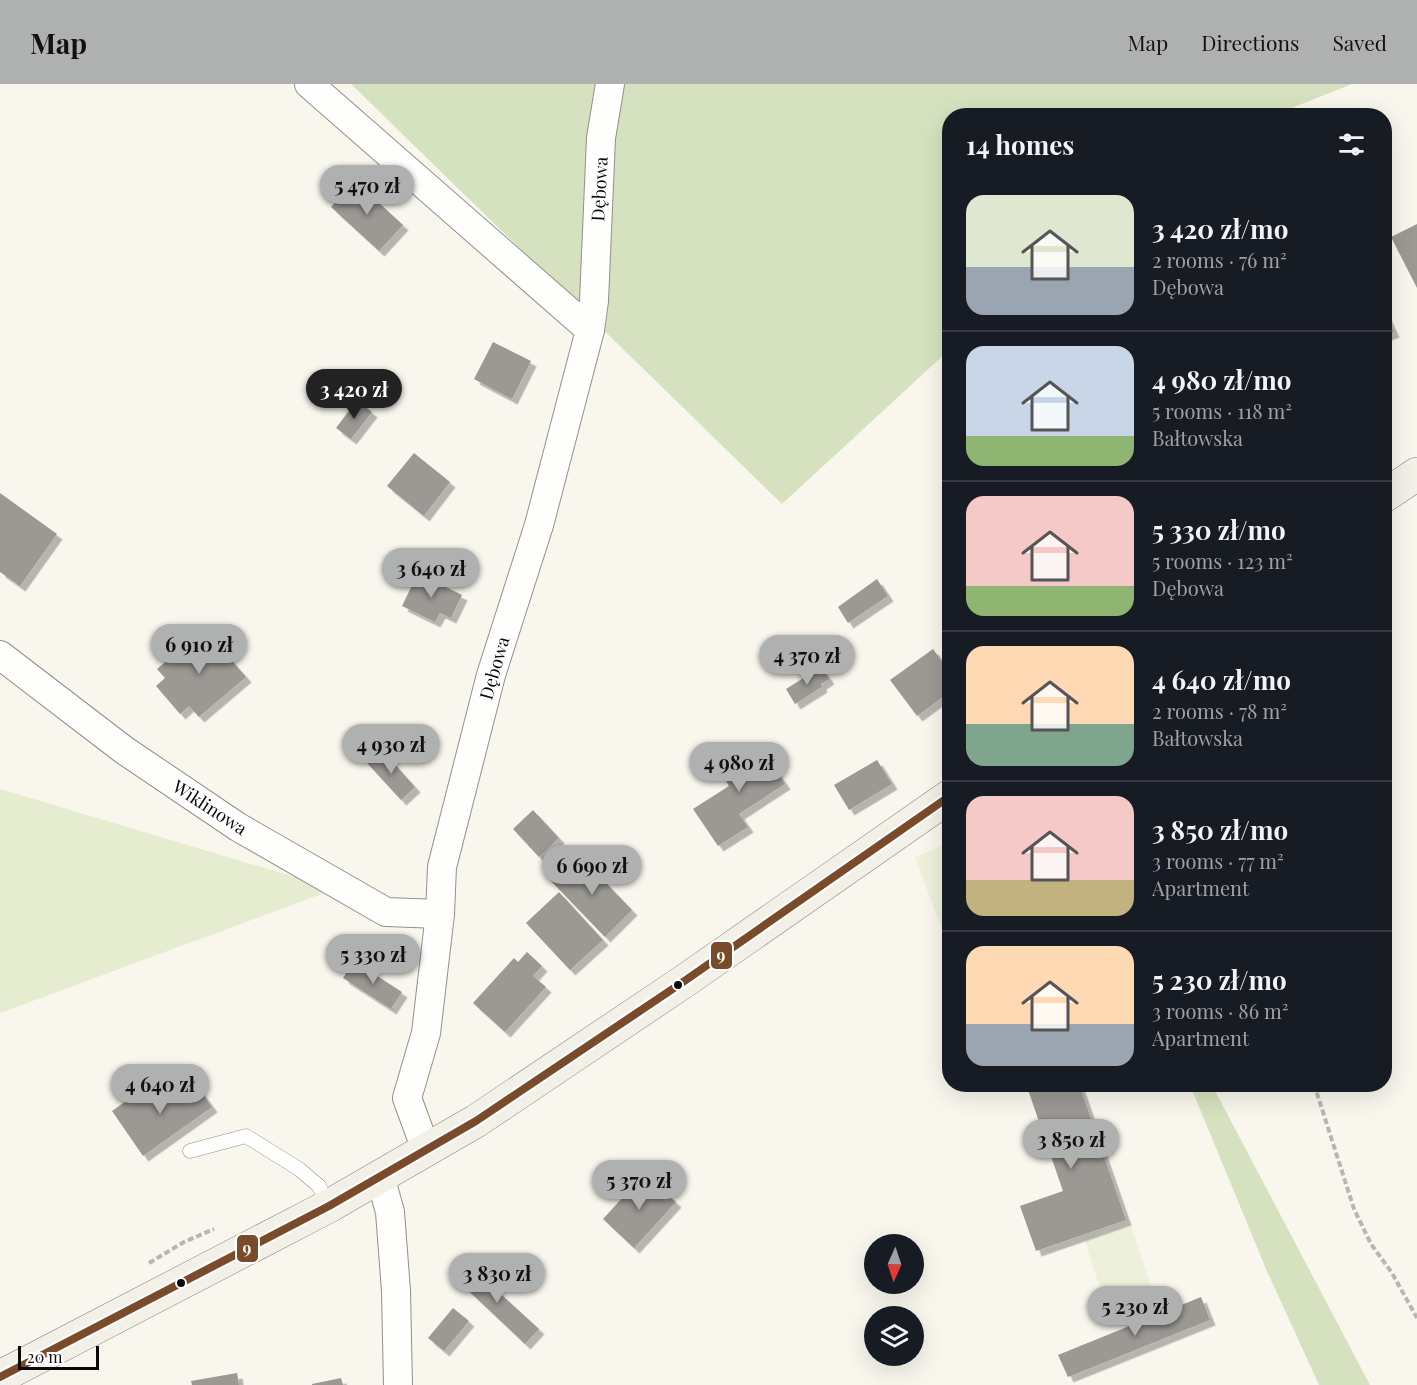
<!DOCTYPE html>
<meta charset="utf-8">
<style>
body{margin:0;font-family:"Playfair Display",serif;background:#20242c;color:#f1f3f6;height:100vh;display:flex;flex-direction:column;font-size:22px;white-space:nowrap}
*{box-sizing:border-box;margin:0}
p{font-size:20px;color:#9ea1a6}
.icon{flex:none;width:33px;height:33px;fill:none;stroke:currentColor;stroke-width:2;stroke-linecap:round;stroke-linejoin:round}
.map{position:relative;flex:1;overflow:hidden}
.side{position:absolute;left:942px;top:24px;width:450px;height:984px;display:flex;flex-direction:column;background:#171b24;border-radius:24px;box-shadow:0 6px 24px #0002}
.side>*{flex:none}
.needle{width:39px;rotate:183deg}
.tools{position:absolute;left:864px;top:1150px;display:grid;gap:12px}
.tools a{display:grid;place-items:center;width:60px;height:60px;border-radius:50%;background:#171b24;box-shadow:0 6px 24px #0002;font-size:30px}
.scale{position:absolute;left:18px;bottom:15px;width:81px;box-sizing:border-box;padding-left:6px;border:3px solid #0a0a0a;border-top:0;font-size:16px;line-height:21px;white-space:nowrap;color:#0a0a0a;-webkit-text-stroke:4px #fff;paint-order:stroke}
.price{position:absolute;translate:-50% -51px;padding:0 14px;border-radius:21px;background:#afb0b0;color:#111;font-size:20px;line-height:39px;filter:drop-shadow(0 2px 3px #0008)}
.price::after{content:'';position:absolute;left:50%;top:36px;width:18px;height:14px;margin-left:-9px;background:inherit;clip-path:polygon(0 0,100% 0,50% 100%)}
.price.on{background:#222;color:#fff}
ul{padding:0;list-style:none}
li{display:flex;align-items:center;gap:18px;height:150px;padding:0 24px}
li+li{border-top:2px solid #363941}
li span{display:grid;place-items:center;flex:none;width:168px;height:120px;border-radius:18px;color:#555}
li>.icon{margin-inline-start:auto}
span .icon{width:72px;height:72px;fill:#fffc;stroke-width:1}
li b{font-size:26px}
h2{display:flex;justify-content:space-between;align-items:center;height:72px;padding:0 24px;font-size:26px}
header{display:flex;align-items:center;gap:36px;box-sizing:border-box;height:84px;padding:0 30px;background:#afb0b0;color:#111}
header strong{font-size:28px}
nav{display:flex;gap:33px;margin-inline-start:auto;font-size:21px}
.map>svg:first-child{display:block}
</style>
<header>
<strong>Map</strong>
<nav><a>Map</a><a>Directions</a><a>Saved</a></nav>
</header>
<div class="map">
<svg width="1417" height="1301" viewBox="0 0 1417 1301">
<defs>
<filter id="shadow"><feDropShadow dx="5.5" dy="5.5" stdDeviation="0" flood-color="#0004"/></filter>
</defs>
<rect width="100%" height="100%" fill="#f9f6ee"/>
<!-- green -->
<path fill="#e5ecd0" d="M0 705 335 805 0 929Z"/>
<!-- forest -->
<g fill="#d6e2bf">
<path d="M351 0H1352L1274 31 950 32 949 266 782 420Z"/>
<path d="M1190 1001H1212L1370 1301H1319L1266 1185Z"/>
</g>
<!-- pitch -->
<g fill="#edf0da">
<path d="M949 759V864L915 773Z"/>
<path d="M1131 1142 1156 1217 1109 1232 1085 1157Z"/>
</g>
<!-- building -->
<g fill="#9c9894" filter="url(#shadow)">
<path d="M355 97 403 141 379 167 331 123Z"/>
<path d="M1417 140V204L1391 153Z"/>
<path d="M1384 226 1394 248 1384 252Z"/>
<path d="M493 258 531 277 512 315 474 295Z"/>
<path d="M357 316 372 328 351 355 336 344Z"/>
<path d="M414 369 450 398 424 432 387 402Z"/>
<path d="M0 409 57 450 20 502 0 488Z"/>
<path d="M418 489 462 511 451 534 440 529 435 538 402 522Z"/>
<path d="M877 495 888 512 848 539 838 523Z"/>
<path d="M204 545 246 593 199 633 189 622 180 630 156 602 165 594 157 585Z"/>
<path d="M933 565 950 588V608L917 632 890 596Z"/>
<path d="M821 583 829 595 821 600 822 603 795 620 786 605Z"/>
<path d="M757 658 785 700 739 730 748 743 718 762 693 725 729 702 718 684Z"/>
<path d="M381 665 415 703 401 716 367 679Z"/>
<path d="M877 676 892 700 849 726 834 701Z"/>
<path d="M533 726 559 754 539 773 513 745Z"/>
<path d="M579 771 632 826 605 853 551 797Z"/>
<path d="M559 808 603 856 570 886 526 839Z"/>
<path d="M527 868 542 882 533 892 546 903 505 948 473 919 514 874 518 878Z"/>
<path d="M354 877 402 908 391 925 343 894Z"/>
<path d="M192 995 212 1023 143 1072 112 1027 150 1000 162 1017Z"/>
<path d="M1026 1000H1079L1126 1136 1036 1167 1020 1122 1063 1107Z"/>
<path d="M644 1090 676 1118 634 1164 603 1135Z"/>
<path d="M468 1180 539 1245 525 1260 455 1194Z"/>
<path d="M1201 1213 1210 1236 1068 1293 1058 1271Z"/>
<path d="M453 1224 469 1237 444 1267 428 1254Z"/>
<path d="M237 1289 239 1301H192L191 1297Z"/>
<path d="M341 1294 343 1301H312V1300Z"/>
</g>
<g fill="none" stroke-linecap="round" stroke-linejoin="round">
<!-- lane casing -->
<g stroke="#92908d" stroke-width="15">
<path id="lane" d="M190 1067 246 1052 299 1085 319 1102 329 1122"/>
</g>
<!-- street casing -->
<g stroke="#92908d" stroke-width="30">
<g id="street">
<path d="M309 0 590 246"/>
<path d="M0 571 124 666 238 743 386 828 440 830"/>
<path d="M426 1066 407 1014 426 949 440 830 442 783 491 591 539 441 590 246 594 217 601 54 610 0"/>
<path d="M380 1092 390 1128 396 1207 398 1301"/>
</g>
</g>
<!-- secondary casing -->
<g stroke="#888783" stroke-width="34">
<g id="secondary">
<path d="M1384 412 1417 390"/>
<path d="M0 1293 329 1122 476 1037 683 898 950 712"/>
</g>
</g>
<!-- path -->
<g stroke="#b7b6b5" stroke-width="4" stroke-dasharray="6 3" stroke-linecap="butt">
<path d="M1314 1000 1354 1125 1371 1160 1392 1189 1417 1234"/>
<path d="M149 1179 184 1158 214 1145"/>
</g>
<!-- lane -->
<use href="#lane" stroke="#fefefc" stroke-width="14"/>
<!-- street -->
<use href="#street" stroke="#fefefc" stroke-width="28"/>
<!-- secondary -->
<use href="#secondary" stroke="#f3f0e8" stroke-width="33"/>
<!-- bus-1 casing -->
<g stroke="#fff" stroke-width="12">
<path id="bus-1" d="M0 1293 329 1122 476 1037 683 898 950 712"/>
</g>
<!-- bus-1 -->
<use href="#bus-1" stroke="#7a4b2a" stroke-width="8"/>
</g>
<!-- markers -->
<g fill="#0a0a0a" stroke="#fff" stroke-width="2">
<circle cx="678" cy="901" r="5"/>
<circle cx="181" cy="1199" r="5"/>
</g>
<g text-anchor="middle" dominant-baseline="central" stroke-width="6" stroke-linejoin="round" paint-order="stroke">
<!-- street labels -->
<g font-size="18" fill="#0a0a0a" stroke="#fff">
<text transform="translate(599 105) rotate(-87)">Dębowa</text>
<text transform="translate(494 584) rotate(-74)">Dębowa</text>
<text transform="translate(210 723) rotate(33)">Wiklinowa</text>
</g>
</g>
<g stroke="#fff" stroke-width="2">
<rect x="710" y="857" width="23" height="29" rx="6" fill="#7a4b2a"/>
<rect x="236" y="1150" width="23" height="29" rx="6" fill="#7a4b2a"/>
</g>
<g font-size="16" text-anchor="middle" font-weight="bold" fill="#fff">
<text x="721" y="877">9</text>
<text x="247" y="1170">9</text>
</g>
</svg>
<div class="tools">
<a><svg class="needle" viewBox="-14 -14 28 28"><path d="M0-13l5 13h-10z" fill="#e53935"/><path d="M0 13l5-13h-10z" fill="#9ea1a6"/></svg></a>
<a><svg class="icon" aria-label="layers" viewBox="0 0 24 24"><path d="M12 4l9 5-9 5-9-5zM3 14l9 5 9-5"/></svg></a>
</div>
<div class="scale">20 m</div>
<b class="price" style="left:367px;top:132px">5 470 zł</b>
<b class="price on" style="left:354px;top:336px">3 420 zł</b>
<b class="price" style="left:431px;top:515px">3 640 zł</b>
<b class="price" style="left:199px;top:591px">6 910 zł</b>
<b class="price" style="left:807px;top:602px">4 370 zł</b>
<b class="price" style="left:391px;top:691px">4 930 zł</b>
<b class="price" style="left:739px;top:709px">4 980 zł</b>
<b class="price" style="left:592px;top:812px">6 690 zł</b>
<b class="price" style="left:373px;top:901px">5 330 zł</b>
<b class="price" style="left:160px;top:1031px">4 640 zł</b>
<b class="price" style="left:1071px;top:1086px">3 850 zł</b>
<b class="price" style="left:639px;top:1127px">5 370 zł</b>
<b class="price" style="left:497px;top:1220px">3 830 zł</b>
<b class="price" style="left:1135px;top:1253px">5 230 zł</b>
<section class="side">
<h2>14 homes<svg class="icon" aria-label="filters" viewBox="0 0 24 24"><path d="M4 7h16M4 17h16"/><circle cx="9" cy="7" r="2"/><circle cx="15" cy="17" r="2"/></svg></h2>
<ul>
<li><span style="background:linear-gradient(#dfe7d0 60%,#9aa5b1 0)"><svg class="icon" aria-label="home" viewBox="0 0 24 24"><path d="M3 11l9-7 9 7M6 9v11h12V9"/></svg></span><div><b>3 420 zł/mo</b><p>2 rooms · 76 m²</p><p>Dębowa</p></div></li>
<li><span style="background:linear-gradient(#c9d6e8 75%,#8fb573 0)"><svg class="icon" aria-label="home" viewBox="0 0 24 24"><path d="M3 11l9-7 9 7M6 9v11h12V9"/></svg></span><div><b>4 980 zł/mo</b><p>5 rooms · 118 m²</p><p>Bałtowska</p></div></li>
<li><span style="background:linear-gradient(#f6c9c9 75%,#8fb573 0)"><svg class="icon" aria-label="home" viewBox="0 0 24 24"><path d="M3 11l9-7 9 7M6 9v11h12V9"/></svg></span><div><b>5 330 zł/mo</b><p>5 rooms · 123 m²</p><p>Dębowa</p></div></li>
<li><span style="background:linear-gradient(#ffd9b3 65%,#7fa58c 0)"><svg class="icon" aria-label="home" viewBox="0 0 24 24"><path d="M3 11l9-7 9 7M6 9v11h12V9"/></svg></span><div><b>4 640 zł/mo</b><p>2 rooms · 78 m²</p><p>Bałtowska</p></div></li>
<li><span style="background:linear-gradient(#f6c9c9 70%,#c2b280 0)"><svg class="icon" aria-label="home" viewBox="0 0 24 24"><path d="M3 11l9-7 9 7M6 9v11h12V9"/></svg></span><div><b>3 850 zł/mo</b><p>3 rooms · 77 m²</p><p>Apartment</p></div></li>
<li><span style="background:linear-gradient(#ffd9b3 65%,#9aa5b1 0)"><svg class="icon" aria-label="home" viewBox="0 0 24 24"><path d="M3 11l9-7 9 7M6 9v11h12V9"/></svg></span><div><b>5 230 zł/mo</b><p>3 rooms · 86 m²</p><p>Apartment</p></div></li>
</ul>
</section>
</div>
